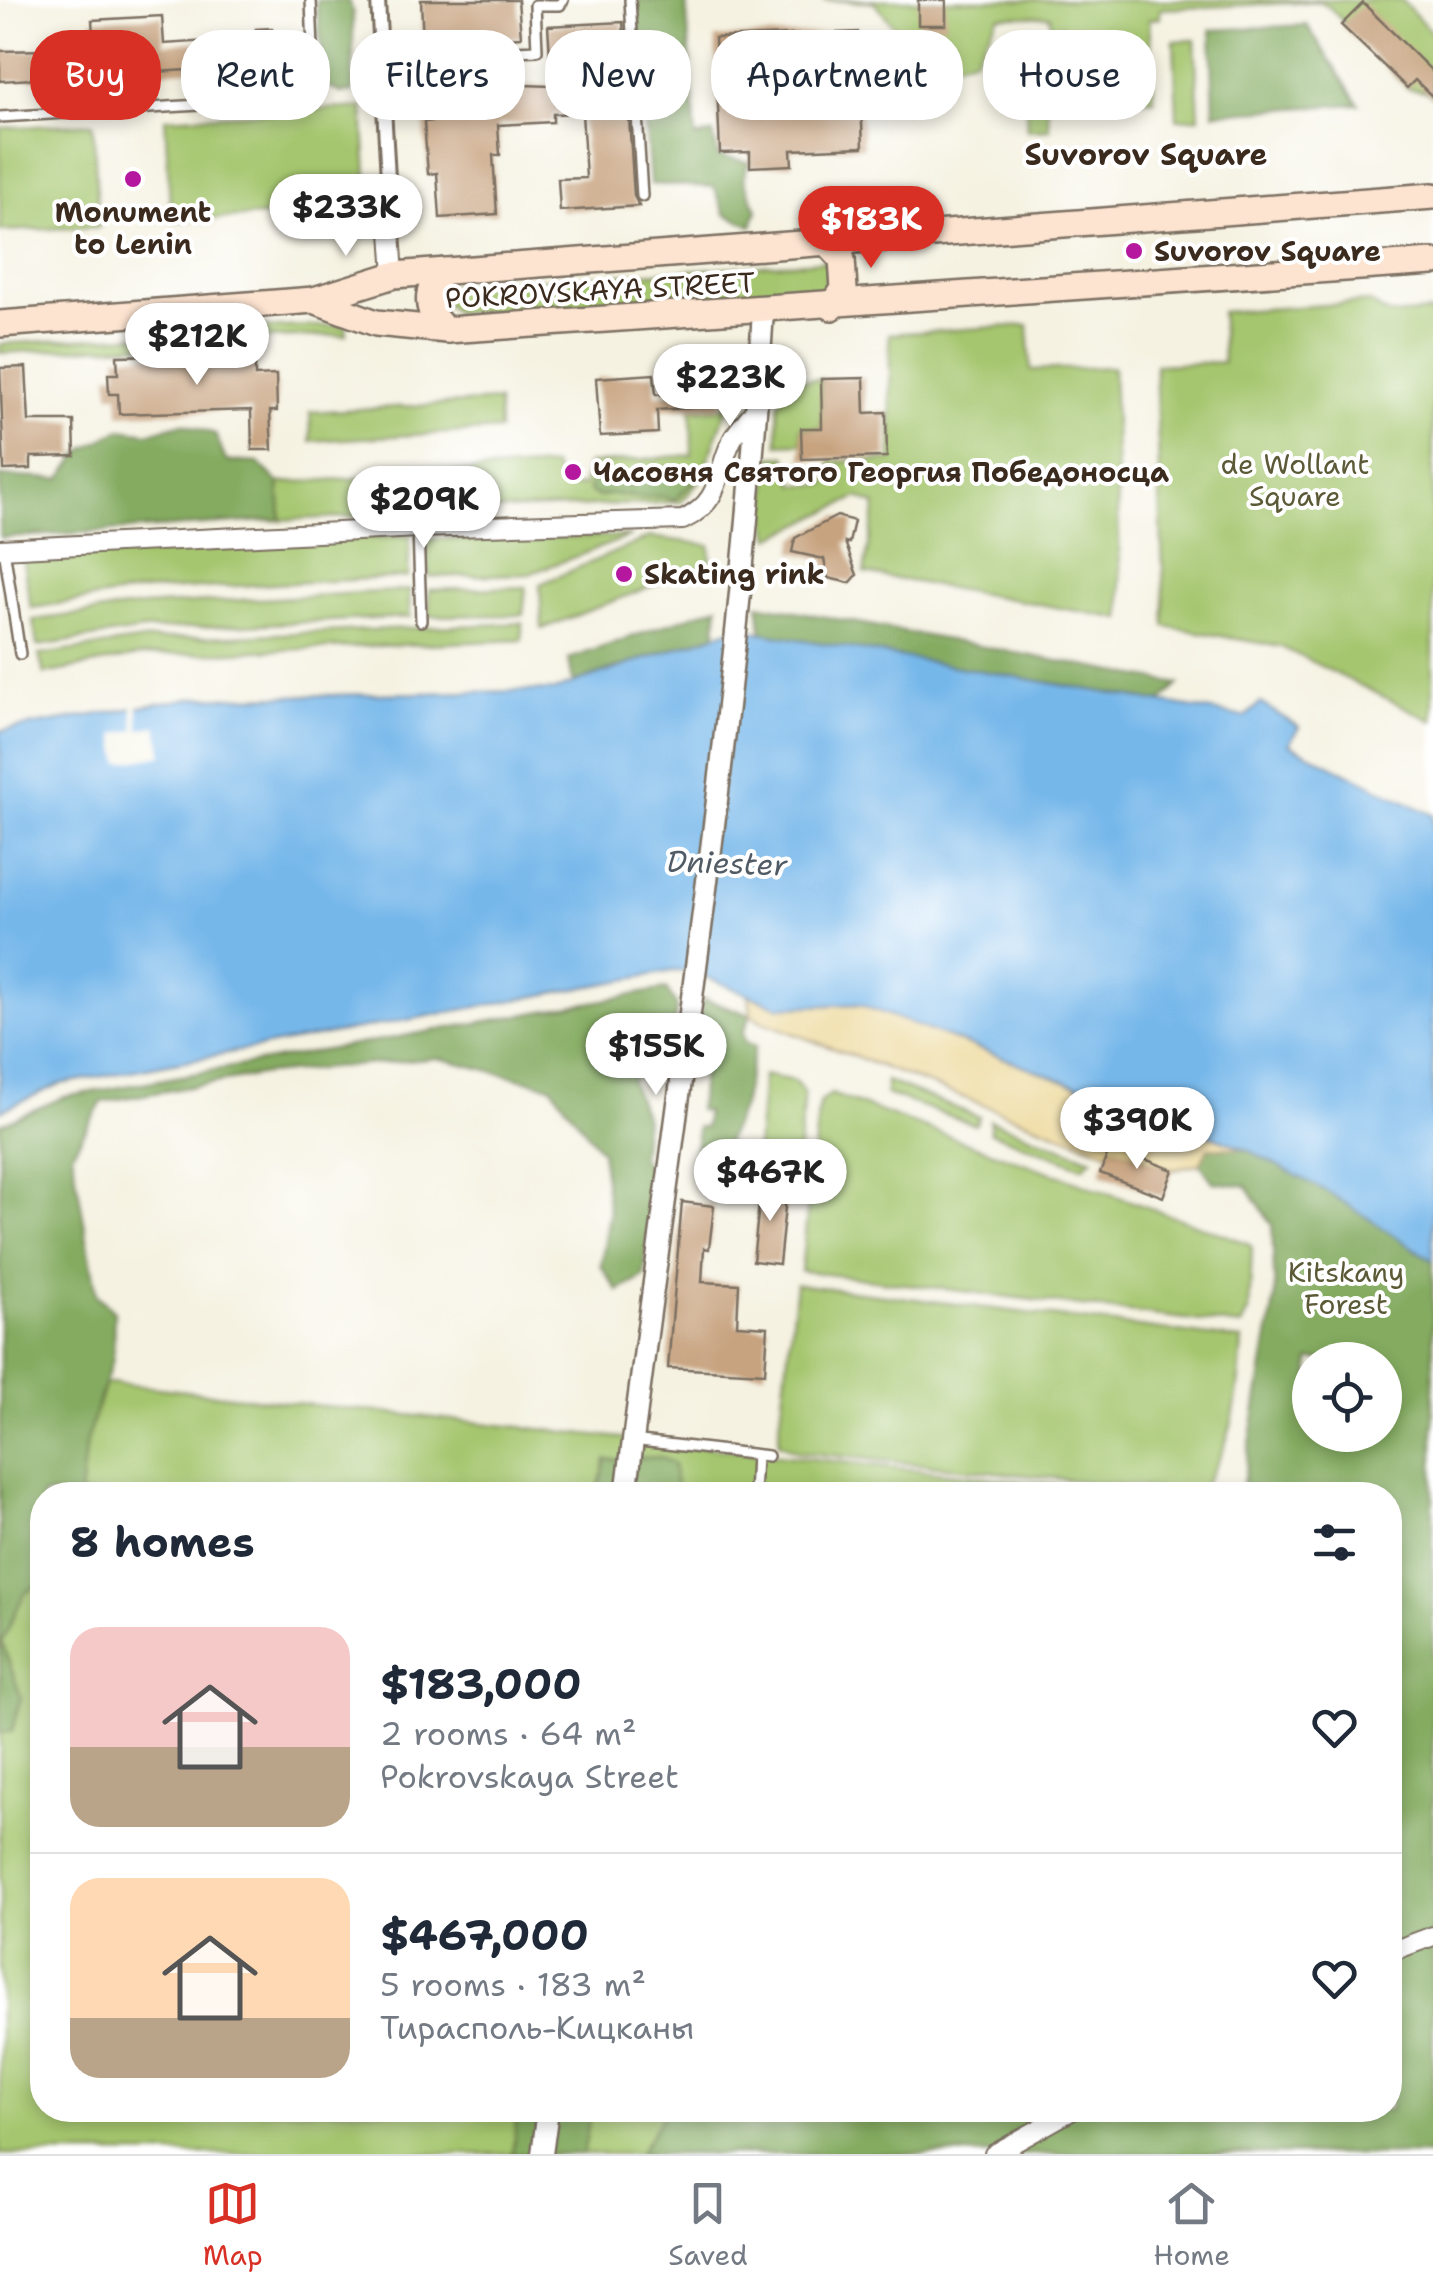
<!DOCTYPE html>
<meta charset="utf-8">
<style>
body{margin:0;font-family:"Shantell Sans",sans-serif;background:#f2f2f3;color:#1f2937;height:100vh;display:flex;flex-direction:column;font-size:38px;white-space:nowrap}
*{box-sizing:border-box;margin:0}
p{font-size:32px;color:#747a83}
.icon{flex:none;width:55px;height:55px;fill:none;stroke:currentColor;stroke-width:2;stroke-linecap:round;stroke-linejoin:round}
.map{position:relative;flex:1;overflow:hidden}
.panel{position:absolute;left:30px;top:1482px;width:1372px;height:640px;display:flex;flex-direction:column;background:#fff;border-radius:40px;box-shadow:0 5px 15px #0003}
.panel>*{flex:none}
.hud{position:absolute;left:30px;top:30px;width:1375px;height:90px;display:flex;gap:20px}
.tools{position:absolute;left:1292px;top:1342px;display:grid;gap:20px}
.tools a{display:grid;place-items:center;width:110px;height:110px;border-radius:50%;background:#fff;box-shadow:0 5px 15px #0003;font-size:50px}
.price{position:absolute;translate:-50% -85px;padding:0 22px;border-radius:35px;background:#fff;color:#222;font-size:32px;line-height:65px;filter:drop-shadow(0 2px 5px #0008)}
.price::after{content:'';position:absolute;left:50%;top:60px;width:30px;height:22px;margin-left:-15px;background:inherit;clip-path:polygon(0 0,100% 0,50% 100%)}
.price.on{background:#d93025;color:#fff}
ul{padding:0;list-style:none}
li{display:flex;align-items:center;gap:30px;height:250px;padding:0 40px}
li+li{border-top:2px solid #e0e1e3}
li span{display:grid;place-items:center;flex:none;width:280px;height:200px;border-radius:30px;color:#555}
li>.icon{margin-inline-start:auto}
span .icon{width:120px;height:120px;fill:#fffc;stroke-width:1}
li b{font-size:42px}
h2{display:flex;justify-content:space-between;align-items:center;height:120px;padding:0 40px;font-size:42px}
.pill{padding:0 35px;border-radius:40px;background:#fff;box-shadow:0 5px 15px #0003;font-size:35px;line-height:90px}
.pill.on{background:#d93025;color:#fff}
.dock{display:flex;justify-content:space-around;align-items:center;height:140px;border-top:2px solid #e0e1e3;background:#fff;font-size:28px;color:#747a83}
.dock a{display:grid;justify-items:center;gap:5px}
.dock .on{color:#d93025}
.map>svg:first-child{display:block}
</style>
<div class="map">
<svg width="1433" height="2154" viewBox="0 0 1433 2154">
<rect width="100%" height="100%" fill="#fff"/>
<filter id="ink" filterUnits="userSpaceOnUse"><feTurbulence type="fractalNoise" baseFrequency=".01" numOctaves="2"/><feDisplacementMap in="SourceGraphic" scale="20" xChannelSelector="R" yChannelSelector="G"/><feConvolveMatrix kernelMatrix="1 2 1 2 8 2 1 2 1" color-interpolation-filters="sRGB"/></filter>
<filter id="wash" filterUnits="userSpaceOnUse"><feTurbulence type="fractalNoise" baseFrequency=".0048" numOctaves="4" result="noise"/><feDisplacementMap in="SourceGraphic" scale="40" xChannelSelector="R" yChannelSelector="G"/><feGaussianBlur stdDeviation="2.25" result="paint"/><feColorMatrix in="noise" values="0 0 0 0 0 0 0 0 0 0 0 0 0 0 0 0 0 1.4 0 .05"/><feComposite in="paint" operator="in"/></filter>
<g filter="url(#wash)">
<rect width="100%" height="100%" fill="#f5f2e1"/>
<!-- green -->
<g fill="#a5c66e" stroke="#707846" stroke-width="2.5">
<path d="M823 0H1402L1433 34V97L1426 91 1407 88 1329 7 1318 2 1160 9V18L1149 19 1154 99 1066 104 1062 26H1051L1050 16H999L975 58 930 70 874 2Z"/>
<path d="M1195 40 1199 118 1177 119 1174 41Z"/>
<path d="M1044 51 1049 129 1027 130 1023 52Z"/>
<path d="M363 107 369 210 171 221 165 118Z"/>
<path d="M93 123 99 227 0 231V128Z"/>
<path d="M823 261 830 264 834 283 824 291 456 313 443 302 450 286Z"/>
<path d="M1370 302 1389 315 1433 312V721L1281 647 1165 626 1155 365 1223 362 1221 312Z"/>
<path d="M346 325 347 335 222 340V329Z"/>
<path d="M1028 325 1031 370 1113 367 1122 619 864 573 876 505 858 497 771 538 765 513 770 457 786 456 795 485 826 484 831 462 892 460 889 334Z"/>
<path d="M205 331V342L0 353V344Z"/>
<path d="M821 379 822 428H801L802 443 778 444V407L787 380Z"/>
<path d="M733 393 700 481 681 502 281 520 279 483 553 466 563 488 583 486 588 464 692 455 691 410 723 408Z"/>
<path d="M498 401 499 430 311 441 310 412Z"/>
<path d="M410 535 408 577 143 591 31 608 22 556Z"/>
<path d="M631 536 529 574 429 577 427 539Z"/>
<path d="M650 537 710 545 711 563 542 629 540 584Z"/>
<path d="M526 587 523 615 429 616V590Z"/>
<path d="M409 590 410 617 144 630 37 646 33 620 143 606Z"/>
<path d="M522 623V640L138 656 44 674 39 655 144 640Z"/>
<path d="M763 1075 794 1081 804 1093 797 1168 787 1176 755 1169Z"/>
<path d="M886 1081 979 1117 975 1125 886 1094Z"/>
<path d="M831 1094 1248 1243 1252 1248 1249 1310 1241 1326 801 1271 818 1112 820 1102Z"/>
<path d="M990 1120 1092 1159 1083 1167 990 1132Z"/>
<path d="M796 1284 1242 1340C1239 1395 1234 1448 1198 1493L799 1452 778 1443Z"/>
<path d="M112 1383 1149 1495H42V2110H1390L1433 2154H0V1409L43 1394Z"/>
</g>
<!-- forest -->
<g fill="#84ab61" stroke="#606a40" stroke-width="2.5" fill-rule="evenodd">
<path d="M316 0H348L353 12V92L341 93 326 86Z"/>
<path d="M636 0H686L696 138 713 133 718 156 748 162 744 180 757 210 752 226 725 214 714 187 650 184Z"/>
<path d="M1307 25 1359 104 1214 113 1211 30Z"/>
<path d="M182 423 215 434 226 461 259 463 279 483 281 520 0 538V476L60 479 82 451 121 429 149 433Z"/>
<path d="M677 467 694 482 674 500C654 493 650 499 633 497 617 496 616 492 599 497L589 491 592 473 608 471 629 487 646 469Z"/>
<path d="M758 604 1179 684 1161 702 762 633Z"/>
<path d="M718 606 716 634 573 683 569 659Z"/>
<path d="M666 989 677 1006 667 1058 645 1060 631 1081 645 1118 641 1158 655 1176 644 1277 618 1291 601 1266 609 1213 601 1151 551 1086 438 1058 266 1074 102 1102 72 1153 97 1295 114 1311 113 1359 86 1441 80 1495H42V1583L24 1594 2 1642 21 1697 12 1731 0 1733V1124L64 1097Z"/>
<path d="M703 999 751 1015 743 1032 745 1042 755 1046 742 1106 711 1178 694 1176 697 1127H705L706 1112 698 1110 706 1045 697 1044Z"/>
<path d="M1208 1148 1246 1149 1330 1193 1433 1261V2154H639L666 2110H1390V1495H1241L1275 1296 1272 1225 1247 1186 1213 1182 1200 1164ZM1310 1360H1385V1435H1310Z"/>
<path d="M659 1457 673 1463 677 1495H596L606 1460Z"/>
<path d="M518 2110H591L583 2154H512Z"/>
</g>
<!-- sand -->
<path fill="#eeda9e" stroke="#94825e" stroke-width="2.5" d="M749 995 779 1007 859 1004 1246 1149 1208 1148 1200 1164 1173 1170 1111 1146 1108 1152 763 1022 751 1015Z"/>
<!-- water -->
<path fill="#76b7ea" stroke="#587084" stroke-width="2.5" d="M735 628 1245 717 1260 703 1299 727 1289 744 1433 815V1261L1330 1193 1246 1149 859 1004 779 1007 694 972 673 971 60 1084 0 1111V731L192 698 555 690Z"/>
<!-- pier -->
<path fill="#f5f2e1" d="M137 702 140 729 157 726 163 755 120 763 115 734 135 730 132 703Z"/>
<g id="blocks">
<!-- building -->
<g fill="#c7a37f">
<path d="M421 0H518L521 37 423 43Z"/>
<rect x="918" y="0" width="28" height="25"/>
<path d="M1363 3 1433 72V97L1415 80 1407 88 1341 25Z"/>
<path d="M162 16 164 44 239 39 238 35 257 34 256 29 272 28 274 65 0 81V51L94 49 92 20Z"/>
<path d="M623 22 634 196 639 206 560 211 558 179 586 178 582 113 553 114V122L498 125 500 155H493L497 214 440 218 437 173 428 174 424 122 433 121 430 73 487 70 488 93 523 91V85L580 87 578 54 550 56 548 26Z"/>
<path d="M858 32 859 42 882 41 883 57 890 56V73L860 74 863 147 791 150 792 165 750 167V152L720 153 715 38Z"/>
<path d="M255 353V376L276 375 277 411H270L272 450H252L251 410 119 414 118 394H109L108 374H118L117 356Z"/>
<path d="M26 367 29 421H74L75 456 31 457V469L4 470 0 368Z"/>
<path d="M654 374 656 395 721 391 722 406 657 410 658 433 600 436 596 378Z"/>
<path d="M864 378 865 413 886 412 887 457 802 459 801 428H822L821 379Z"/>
<path d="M837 516 854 521 849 543 845 542 857 575 850 583 828 578 824 559 792 552 795 538Z"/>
<path d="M1111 1146 1173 1170 1163 1197 1100 1173Z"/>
<path d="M761 1185 787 1188 779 1264 753 1261Z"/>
<path d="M682 1202 714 1206 709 1249 704 1248 702 1282 739 1284 737 1325 768 1327 765 1373 668 1368Z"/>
</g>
</g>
</g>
<g filter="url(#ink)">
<use href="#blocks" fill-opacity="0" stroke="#7c7062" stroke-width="2.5"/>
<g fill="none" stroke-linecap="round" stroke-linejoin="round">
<!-- service casing -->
<g stroke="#7c7062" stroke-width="14">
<g id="service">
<path d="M630 0 642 196"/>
<path d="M469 53 537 50 535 5H560L563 0"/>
<path d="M0 117 315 98 311 0"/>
<path d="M418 528 421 621"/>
<path d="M4 549 20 654"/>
<path d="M632 1440 768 1456"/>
<path d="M754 1495 756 1455"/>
</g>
</g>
<!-- pedestrian casing -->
<g stroke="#7c7062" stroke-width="18">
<path id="pedestrian" d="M378 0 391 232"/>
</g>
<!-- minor casing -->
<g stroke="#7c7062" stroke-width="22">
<g id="minor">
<path d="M391 232 394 275"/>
<path d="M0 549 418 528 683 520C723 500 715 475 732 440 738 429 749 418 757 407"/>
<path d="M1390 1952 1433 1936"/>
<path d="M994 2154 1073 2110"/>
</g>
</g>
<!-- tertiary casing -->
<g stroke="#7c7062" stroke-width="25">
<g id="tertiary">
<path d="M626 1495C676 1100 739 708 763 311"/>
<path d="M542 2154 548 2110"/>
</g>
</g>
<!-- secondary casing -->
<g stroke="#7c7062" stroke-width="30">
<g id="secondary">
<path d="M827 243 842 259 844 289 832 307"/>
<path d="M445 271C423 287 425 316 447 330"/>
<path d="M314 300 376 323 447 330 1433 262"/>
<path d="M0 324 314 300 394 275 1433 196"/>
</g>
</g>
<!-- service -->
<use href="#service" stroke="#fff" stroke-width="9"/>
<!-- pedestrian -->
<use href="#pedestrian" stroke="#fff" stroke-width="12"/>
<!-- minor -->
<use href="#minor" stroke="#fff" stroke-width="18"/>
<!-- tertiary -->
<use href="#tertiary" stroke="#fff" stroke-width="20"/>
<!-- secondary -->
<use href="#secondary" stroke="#fde4d1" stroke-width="25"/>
</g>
</g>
<!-- markers -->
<g fill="#b5179e" stroke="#fff" stroke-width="4">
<circle cx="133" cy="179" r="10"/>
<circle cx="1134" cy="251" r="10"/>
<circle cx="573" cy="472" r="10"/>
<circle cx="624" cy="574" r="10"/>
</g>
<g text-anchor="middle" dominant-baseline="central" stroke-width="8" stroke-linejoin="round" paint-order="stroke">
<!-- poi labels -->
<g font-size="28" font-weight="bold" fill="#3b2a1e" stroke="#fff" text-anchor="start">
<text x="133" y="212" text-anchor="middle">Monument<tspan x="133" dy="32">to Lenin</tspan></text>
<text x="1154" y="251">Suvorov Square</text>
<text x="593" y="472">Часовня Святого Георгия Победоносца</text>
<text x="644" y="574">Skating rink</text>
</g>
<!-- street labels -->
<g font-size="28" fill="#3b2a1e" stroke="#fff">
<text transform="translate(600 290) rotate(-3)">POKROVSKAYA STREET</text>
</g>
<!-- park labels -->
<g font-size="28" fill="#5b5936" stroke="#fff">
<text x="1295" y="464">de Wollant<tspan x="1295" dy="32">Square</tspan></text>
<text x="1346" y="1272">Kitskany<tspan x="1346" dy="32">Forest</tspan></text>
</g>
<!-- neighbourhood labels -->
<g font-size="30" font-weight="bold" fill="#3b2a1e" stroke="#fff">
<text x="1146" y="154">Suvorov Square</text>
</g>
<!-- water labels -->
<g font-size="30" font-style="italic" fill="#505b65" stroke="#fff">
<text transform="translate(727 863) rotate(2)">Dniester</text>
</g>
</g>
</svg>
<div class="tools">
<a><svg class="icon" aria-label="locate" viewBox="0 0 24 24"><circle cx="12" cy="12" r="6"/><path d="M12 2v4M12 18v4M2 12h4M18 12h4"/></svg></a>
</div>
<b class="price" style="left:346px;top:259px">$233K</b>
<b class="price on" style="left:871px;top:271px">$183K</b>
<b class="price" style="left:197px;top:388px">$212K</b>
<b class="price" style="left:730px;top:429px">$223K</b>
<b class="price" style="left:424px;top:551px">$209K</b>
<b class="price" style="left:656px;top:1098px">$155K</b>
<b class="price" style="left:1137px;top:1172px">$390K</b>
<b class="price" style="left:770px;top:1224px">$467K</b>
<div class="hud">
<a class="pill on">Buy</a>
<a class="pill">Rent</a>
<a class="pill">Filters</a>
<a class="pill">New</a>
<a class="pill">Apartment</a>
<a class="pill">House</a>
</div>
<section class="panel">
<h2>8 homes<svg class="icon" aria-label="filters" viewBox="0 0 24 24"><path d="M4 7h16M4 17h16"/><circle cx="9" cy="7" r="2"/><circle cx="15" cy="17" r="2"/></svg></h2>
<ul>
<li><span style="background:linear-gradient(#f6c9c9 60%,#b9a48a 0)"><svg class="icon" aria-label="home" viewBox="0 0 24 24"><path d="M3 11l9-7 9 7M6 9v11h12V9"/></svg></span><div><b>$183,000</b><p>2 rooms · 64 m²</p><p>Pokrovskaya Street</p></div><svg class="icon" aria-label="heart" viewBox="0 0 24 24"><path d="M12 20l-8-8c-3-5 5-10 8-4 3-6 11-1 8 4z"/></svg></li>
<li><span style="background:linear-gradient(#ffd9b3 70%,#b9a48a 0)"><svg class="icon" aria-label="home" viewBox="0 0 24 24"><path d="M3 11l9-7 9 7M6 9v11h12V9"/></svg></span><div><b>$467,000</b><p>5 rooms · 183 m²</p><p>Тирасполь-Кицканы</p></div><svg class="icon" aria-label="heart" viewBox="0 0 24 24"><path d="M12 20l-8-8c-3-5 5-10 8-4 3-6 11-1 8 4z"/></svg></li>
</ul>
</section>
</div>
<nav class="dock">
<a class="on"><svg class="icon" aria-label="map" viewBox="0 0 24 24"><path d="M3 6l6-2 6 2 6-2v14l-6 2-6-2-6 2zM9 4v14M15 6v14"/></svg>Map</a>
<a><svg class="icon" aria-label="saved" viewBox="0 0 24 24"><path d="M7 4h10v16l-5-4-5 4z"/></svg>Saved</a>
<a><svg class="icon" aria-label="home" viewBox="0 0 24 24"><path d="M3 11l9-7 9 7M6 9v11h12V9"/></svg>Home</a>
</nav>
